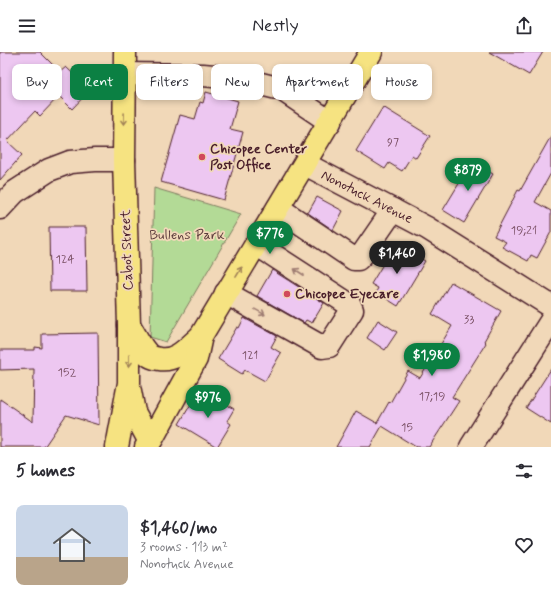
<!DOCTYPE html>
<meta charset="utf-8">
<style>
body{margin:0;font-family:Mynerve,sans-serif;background:#f7f7f7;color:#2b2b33;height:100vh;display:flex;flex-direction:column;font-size:15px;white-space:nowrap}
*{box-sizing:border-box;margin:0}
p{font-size:13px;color:#7c7c81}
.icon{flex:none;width:22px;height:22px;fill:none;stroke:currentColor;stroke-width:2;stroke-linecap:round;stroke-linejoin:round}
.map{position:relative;height:395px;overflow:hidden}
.side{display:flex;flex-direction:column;background:#fff;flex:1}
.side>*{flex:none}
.top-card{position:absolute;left:12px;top:12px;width:527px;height:36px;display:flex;gap:8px}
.price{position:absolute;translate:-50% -34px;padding:0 9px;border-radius:14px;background:#0b8043;color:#fff;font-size:13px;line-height:26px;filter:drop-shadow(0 1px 2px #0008)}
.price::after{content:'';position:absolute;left:50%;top:24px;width:12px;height:9px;margin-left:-6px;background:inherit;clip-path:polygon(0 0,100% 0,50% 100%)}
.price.selected{background:#222;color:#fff}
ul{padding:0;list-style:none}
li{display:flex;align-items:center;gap:12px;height:100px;padding:0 16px}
li span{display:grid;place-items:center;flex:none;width:112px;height:80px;border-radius:8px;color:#555}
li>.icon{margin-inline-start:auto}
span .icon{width:48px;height:48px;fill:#fffc;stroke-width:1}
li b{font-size:17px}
h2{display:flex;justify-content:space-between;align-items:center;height:48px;padding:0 16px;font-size:17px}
.tag{padding:0 14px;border-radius:8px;background:#fff;box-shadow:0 2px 6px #0003;font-size:14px;line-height:36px}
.tag.selected{background:#0b8043;color:#fff}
header{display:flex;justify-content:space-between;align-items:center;height:52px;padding:0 16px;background:#fff;font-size:18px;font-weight:600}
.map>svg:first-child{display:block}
</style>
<header><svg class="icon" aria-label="menu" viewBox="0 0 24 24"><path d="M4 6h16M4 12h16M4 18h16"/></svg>Nestly<svg class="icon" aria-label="share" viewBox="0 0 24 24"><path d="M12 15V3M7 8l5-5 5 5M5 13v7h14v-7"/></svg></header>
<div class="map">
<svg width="551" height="395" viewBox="0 0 551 395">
<rect width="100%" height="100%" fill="#f1d8b8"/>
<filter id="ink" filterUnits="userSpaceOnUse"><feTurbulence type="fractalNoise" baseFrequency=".025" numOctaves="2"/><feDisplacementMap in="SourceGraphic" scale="8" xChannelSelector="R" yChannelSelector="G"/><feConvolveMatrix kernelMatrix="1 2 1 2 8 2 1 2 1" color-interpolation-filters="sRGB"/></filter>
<g filter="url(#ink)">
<!-- green -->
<path fill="#b3da96" stroke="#7e7c60" d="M154 136 241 162 166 290 150 285Z"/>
<!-- building -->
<g fill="#edc7f1" stroke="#4a1f2b">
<path d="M0 0H40L60 20 66 15 90 38 72 57 59 44 40 64 35 59 7 89 22 103 0 128Z"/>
<path d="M489 0H543L529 23Z"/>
<path d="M206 40 238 49 230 77 243 80 224 148 161 130 180 63 195 67 200 50 203 51Z"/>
<path d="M383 55 430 84 416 106 412 103 402 119 389 111 385 117 356 99Z"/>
<path d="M551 84V121L535 150 551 159V180L537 206 531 203 528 209 502 195 506 190 494 184 518 138 520 139Z"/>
<path d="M472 110 493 122 464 171 443 158Z"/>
<path d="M317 145 343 159 333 178 308 161Z"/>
<path d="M49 175H86L87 239H50Z"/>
<path d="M402 195 425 209 398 254 376 240 378 236 371 232 391 199 397 203Z"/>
<path d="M272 218 324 251 312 271 306 268 304 271 257 244Z"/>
<path d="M451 230 501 259 484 289 486 291 452 345 459 349 429 395H416L382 374 370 395H336L356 359 377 371 389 350 390 351 408 319 420 326 452 274 432 262Z"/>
<path d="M244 266 277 284 271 295 281 301 265 329 245 318 242 322 218 307 237 275 239 276Z"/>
<path d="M378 268 397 280 385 298 367 286Z"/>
<path d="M98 281 99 373 66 363 44 395H0V347L33 370 34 317 0 318V298H35V295L42 296V282Z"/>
<path d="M551 317V372L526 356Z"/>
<path d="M197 342 208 349 212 344 234 357 227 369 231 372 217 395 179 372Z"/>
</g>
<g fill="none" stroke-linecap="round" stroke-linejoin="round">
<!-- minor casing -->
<g stroke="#4a1f2b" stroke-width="25">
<g id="minor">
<path d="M125 22 203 23 235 26 261 32 281 37 330 70"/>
<path d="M305 112 427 176 551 254"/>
<path d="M0 156 15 140 49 118 70 110 95 108H124"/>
<path d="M278 156 354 207H358L362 203 393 158"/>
<path d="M226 241 322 295 329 294 352 258 350 253 256 192"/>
<path d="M471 395 551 269"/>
</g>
</g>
<!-- major casing -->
<g stroke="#4a1f2b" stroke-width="25">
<g id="major">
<path d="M129 273C135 282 139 292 146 300 149 305 154 306 159 307 177 310 189 294 201 284"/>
<path d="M130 339 134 360 150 390"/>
<path d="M117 395 129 331V273L124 108 125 0"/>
<path d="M146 395 152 387 196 307 201 284 371 0"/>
</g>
</g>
<!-- minor -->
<use href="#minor" stroke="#f1d8b8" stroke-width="22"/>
<!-- major -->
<use href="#major" stroke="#f6e381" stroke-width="22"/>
</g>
<!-- one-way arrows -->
<defs><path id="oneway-shaft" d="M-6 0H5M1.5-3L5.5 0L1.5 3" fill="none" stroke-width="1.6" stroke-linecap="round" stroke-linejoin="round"/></defs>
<g stroke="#a08156">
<use href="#oneway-shaft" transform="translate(124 67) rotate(91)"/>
<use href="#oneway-shaft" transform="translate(239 220) rotate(-59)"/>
<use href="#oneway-shaft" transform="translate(129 309) rotate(90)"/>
</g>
<g stroke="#9e7c72">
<use href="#oneway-shaft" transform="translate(299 220) rotate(-147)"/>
<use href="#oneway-shaft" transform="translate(260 260) rotate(29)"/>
</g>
</g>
<!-- markers -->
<g fill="#d1495b" stroke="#f1d8b8" stroke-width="1.5">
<circle cx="202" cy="105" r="4"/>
<circle cx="287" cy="242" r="4"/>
</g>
<g text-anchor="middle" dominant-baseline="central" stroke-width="3.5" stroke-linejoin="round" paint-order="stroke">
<!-- number labels -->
<g font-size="12" fill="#73495c">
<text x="393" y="91">97</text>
<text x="524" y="179">19;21</text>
<text x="65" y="208">124</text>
<text x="469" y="268">33</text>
<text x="250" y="304">121</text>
<text x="67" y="321">152</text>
<text x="432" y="345">17;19</text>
<text x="407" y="376">15</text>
</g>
<!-- poi labels -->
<g font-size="14" font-weight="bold" fill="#4a1f2b" stroke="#f1d8b8" text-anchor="start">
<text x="210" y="97">Chicopee Center<tspan x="210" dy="16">Post Office</tspan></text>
<text x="295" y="242">Chicopee Eyecare</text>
</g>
<!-- street labels -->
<g font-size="14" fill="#4a1f2b" stroke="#f1d8b8">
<text transform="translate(367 145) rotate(27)">Nonotuck Avenue</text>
<text transform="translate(127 198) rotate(-92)">Cabot Street</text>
</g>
<!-- park labels -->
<g font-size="14" fill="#5a3b3b" stroke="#f1d8b8">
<text x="187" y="183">Bullens Park</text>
</g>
</g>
</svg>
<b class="price" style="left:468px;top:140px">$879</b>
<b class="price" style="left:270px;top:203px">$776</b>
<b class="price selected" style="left:397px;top:223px">$1,460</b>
<b class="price" style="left:432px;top:325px">$1,980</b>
<b class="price" style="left:208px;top:367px">$976</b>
<div class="top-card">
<a class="tag">Buy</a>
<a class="tag selected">Rent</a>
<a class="tag">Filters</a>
<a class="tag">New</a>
<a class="tag">Apartment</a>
<a class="tag">House</a>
</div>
</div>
<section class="side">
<h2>5 homes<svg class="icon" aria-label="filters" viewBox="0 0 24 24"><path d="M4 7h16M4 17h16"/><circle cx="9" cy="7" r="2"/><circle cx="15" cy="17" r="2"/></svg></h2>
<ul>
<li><span style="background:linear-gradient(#c9d6e8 65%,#b9a48a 0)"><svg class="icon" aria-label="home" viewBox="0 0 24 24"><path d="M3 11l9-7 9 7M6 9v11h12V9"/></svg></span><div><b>$1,460/mo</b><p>3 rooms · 113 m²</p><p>Nonotuck Avenue</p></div><svg class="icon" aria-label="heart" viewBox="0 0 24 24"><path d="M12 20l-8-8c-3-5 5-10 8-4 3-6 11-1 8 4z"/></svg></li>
</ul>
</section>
